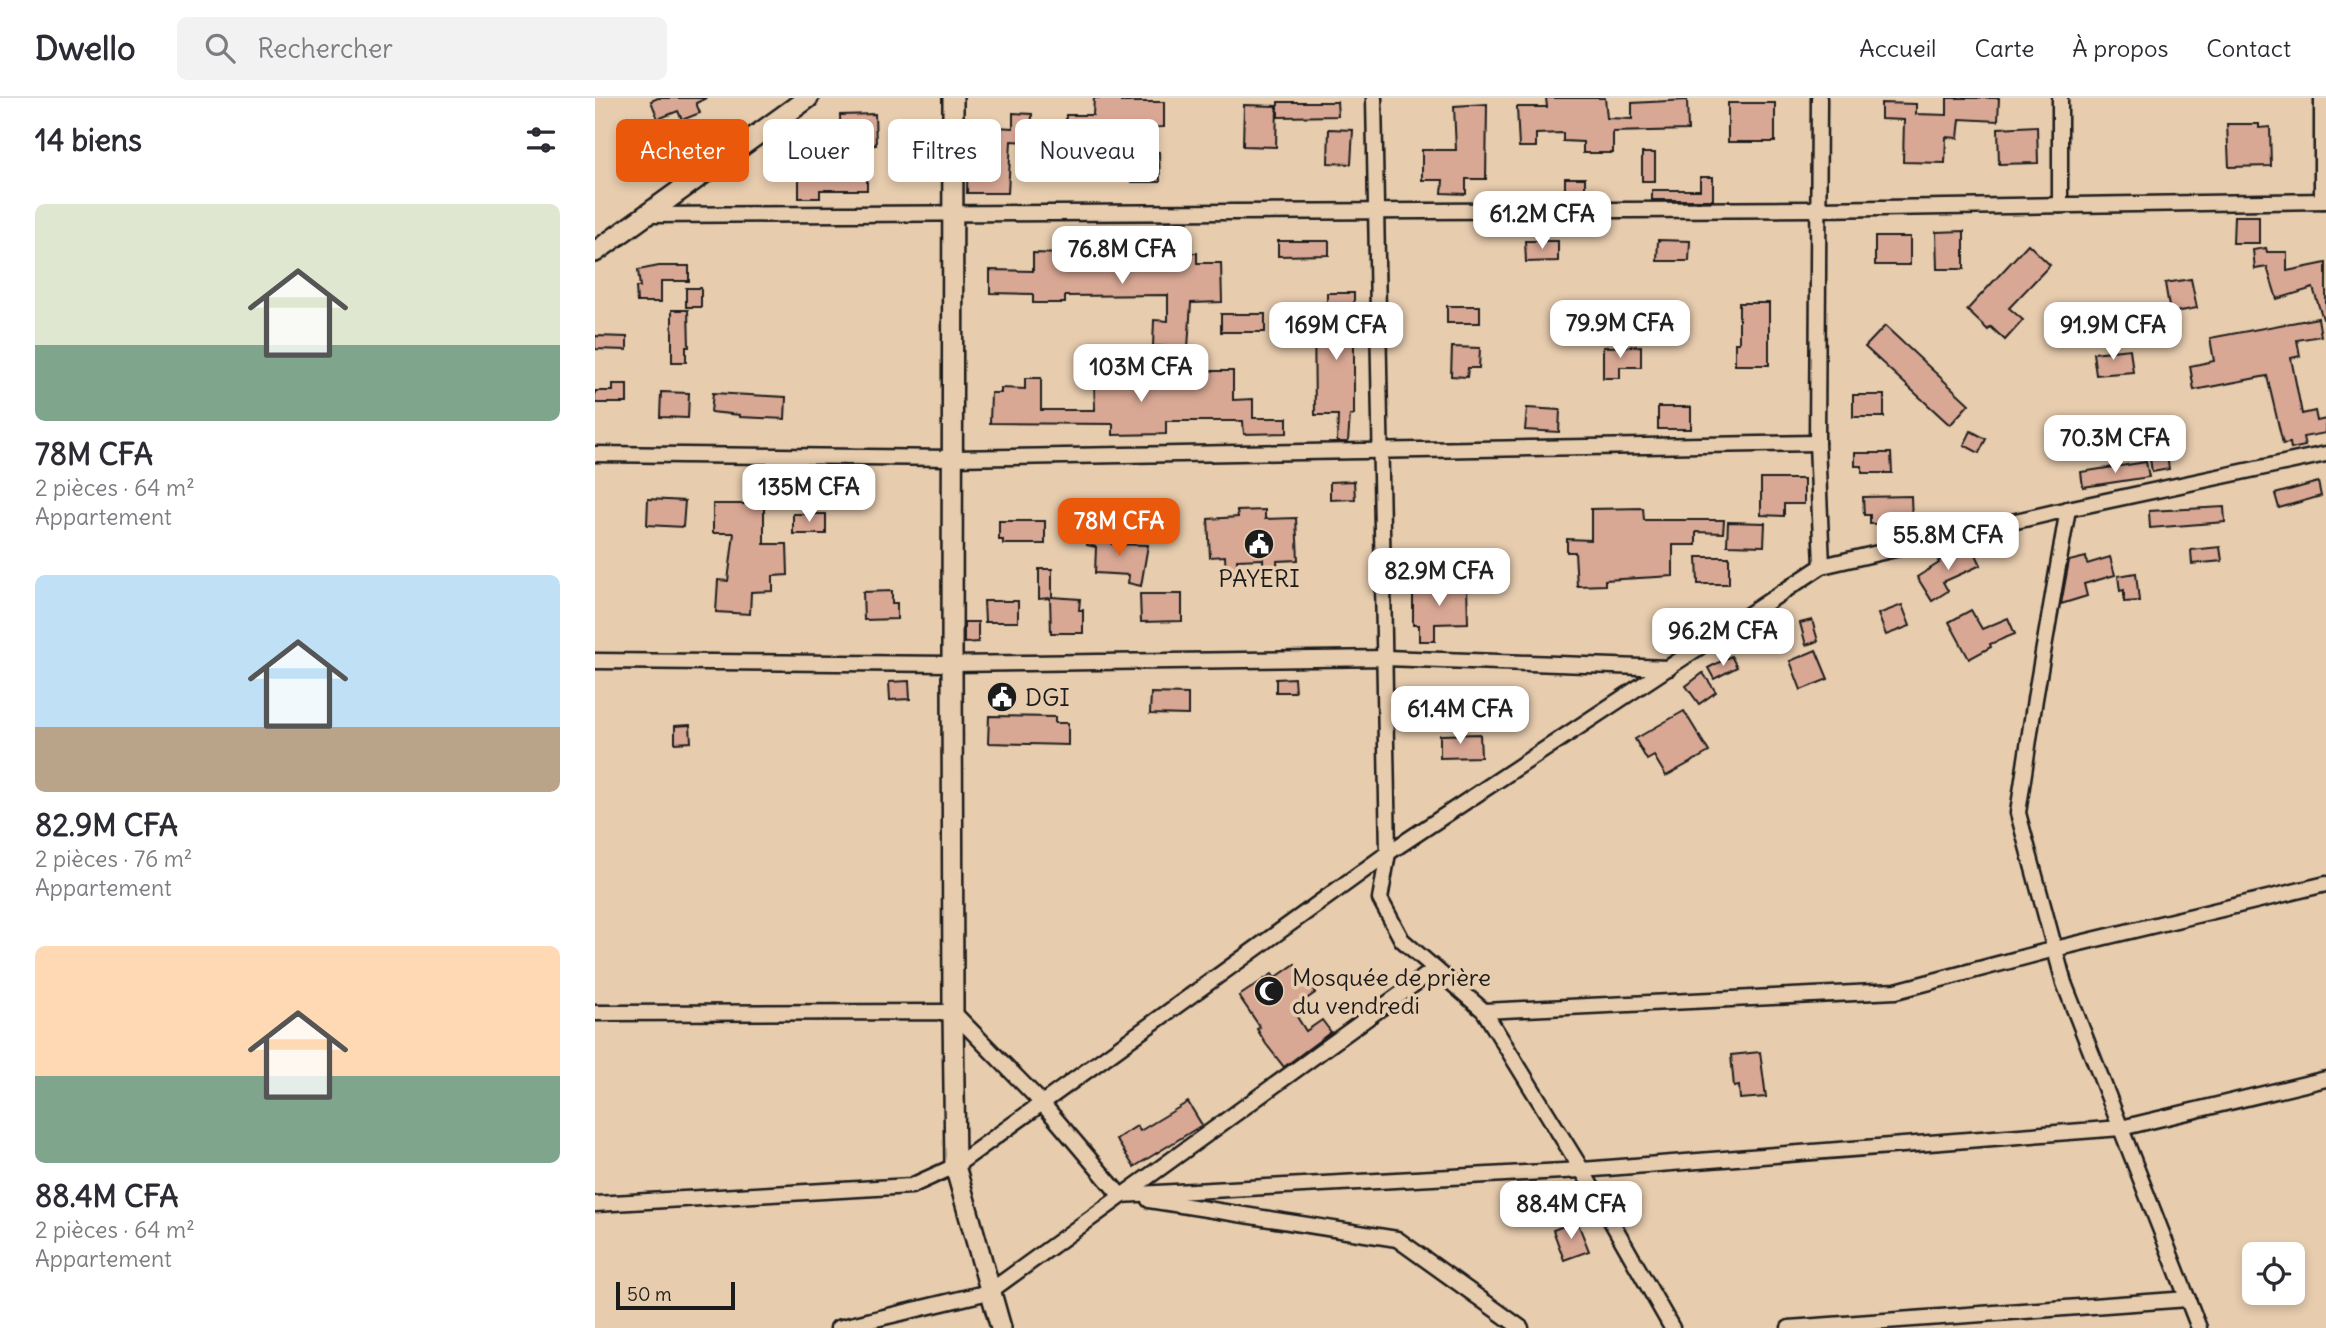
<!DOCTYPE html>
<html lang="fr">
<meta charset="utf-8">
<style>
body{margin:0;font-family:Delius,sans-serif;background:#f2f2f3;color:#2b2b33;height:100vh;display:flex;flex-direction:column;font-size:26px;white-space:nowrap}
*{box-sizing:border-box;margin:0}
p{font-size:23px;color:#7c7c81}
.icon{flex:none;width:38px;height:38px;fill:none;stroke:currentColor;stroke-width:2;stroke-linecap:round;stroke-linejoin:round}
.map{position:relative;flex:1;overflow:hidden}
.sheet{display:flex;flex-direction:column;background:#fff;width:595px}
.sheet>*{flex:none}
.top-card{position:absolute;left:21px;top:21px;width:665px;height:63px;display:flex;gap:14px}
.tools{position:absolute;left:1647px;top:1144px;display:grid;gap:14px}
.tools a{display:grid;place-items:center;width:63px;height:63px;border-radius:10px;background:#fff;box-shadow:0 4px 10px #0003;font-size:35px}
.scale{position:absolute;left:21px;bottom:18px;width:119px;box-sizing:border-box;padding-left:7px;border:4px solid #1c1c1c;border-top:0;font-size:19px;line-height:24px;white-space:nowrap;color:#1c1c1c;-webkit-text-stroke:5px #e7ccae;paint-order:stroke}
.price{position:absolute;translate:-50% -60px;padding:0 16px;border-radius:14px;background:#fff;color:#222;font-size:23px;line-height:46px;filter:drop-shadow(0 2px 4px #0008)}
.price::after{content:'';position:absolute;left:50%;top:42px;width:21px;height:16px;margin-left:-10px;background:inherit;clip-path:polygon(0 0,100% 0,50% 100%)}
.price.on{background:#ea580c;color:#fff}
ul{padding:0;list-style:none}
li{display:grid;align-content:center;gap:14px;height:371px;padding:0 35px}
li span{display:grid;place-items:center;height:217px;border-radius:10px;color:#555}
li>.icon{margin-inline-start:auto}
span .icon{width:126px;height:126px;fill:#fffc;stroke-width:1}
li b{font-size:30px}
h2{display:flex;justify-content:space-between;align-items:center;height:84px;padding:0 35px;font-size:30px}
.chip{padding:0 24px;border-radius:10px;background:#fff;box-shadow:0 4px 10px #0003;font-size:24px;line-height:63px}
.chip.on{background:#ea580c;color:#fff}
header{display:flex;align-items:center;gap:42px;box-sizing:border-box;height:98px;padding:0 35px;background:#fff;border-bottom:2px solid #e1e1e2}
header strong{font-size:33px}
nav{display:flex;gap:38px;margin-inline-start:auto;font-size:24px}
.search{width:490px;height:63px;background:#f2f2f3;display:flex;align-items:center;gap:18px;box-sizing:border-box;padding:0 24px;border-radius:10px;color:#7c7c81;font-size:26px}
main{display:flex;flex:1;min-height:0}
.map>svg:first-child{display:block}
</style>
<header>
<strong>Dwello</strong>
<div class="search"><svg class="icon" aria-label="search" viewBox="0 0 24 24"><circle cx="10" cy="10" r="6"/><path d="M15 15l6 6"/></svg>Rechercher</div>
<nav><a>Accueil</a><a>Carte</a><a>À propos</a><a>Contact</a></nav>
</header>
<main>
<section class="sheet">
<h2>14 biens<svg class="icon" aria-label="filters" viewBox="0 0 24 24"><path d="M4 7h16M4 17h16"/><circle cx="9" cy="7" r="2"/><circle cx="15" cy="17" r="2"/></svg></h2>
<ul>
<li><span style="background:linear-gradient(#dfe7d0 65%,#7fa58c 0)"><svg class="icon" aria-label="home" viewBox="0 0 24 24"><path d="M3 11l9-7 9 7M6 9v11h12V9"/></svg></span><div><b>78M CFA</b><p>2 pièces · 64 m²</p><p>Appartement</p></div></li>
<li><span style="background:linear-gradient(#bfe0f5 70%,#b9a48a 0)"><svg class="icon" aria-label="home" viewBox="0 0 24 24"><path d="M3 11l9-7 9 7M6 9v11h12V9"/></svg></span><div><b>82.9M CFA</b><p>2 pièces · 76 m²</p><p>Appartement</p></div></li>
<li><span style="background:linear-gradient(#ffd9b3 60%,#7fa58c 0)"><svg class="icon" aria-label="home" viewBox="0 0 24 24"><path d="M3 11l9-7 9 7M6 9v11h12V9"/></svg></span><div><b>88.4M CFA</b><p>2 pièces · 64 m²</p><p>Appartement</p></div></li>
</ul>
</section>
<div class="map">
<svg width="1731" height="1230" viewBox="0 0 1731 1230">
<rect width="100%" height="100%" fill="#e7ccae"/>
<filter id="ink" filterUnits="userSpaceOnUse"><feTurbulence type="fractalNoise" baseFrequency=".0143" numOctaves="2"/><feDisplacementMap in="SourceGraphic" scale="14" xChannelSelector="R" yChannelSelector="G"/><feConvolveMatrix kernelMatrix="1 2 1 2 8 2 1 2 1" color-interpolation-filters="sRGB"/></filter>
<g filter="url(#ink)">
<!-- building -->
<g fill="#d9a895" stroke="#1c1c1c" stroke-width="2">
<path d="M63 0H112L101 5 105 15 87 22 83 13 63 21 56 3Z"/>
<path d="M499 0H526V4H569V29L510 30V57L470 56 471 17H498Z"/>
<path d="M951 0H1010L1012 20 1037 21V5L1092 2 1093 32 1018 34V55H988V44L968 43V35L941 36V49H924L922 9H952Z"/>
<path d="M1352 0H1404L1403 23 1365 21 1363 40 1351 39 1350 65 1308 64 1309 22 1286 21V5L1321 6V16L1352 17Z"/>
<path d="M683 4H742L743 18 683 19Z"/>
<rect x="1133" y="5" width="47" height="39"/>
<path d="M892 6 891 81H871V96L847 95 848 82H827V52H861L859 8Z"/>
<path d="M649 7 682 8 681 49 648 48Z"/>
<path d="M418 15 437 16 436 44 416 43 413 95H372L373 47 399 48 401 29 418 30Z"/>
<path d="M280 16 281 47H272V92H225V100H204V81H200L201 49 246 51 245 17Z"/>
<path d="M1632 26H1664V30L1675 29 1676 68 1634 69Z"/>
<path d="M1442 28 1443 65 1404 66 1403 30Z"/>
<path d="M734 31 758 32 756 66 733 65Z"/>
<path d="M536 54H564L565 84H537Z"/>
<rect x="1047" y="55" width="13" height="28"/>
<path d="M1105 79H1118V102H1057V92H1105Z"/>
<rect x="970" y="80" width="20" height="17"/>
<path d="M1639 118H1664V145H1638Z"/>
<path d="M1369 133V171H1342L1341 134Z"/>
<rect x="1280" y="139" width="35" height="28"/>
<path d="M1063 142 1095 143 1094 163H1062Z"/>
<path d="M683 143H734V157L683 158Z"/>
<path d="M930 143H963V163L931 164Z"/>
<path d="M1433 146 1455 167 1414 210 1428 222 1410 242 1396 229 1393 232 1372 212Z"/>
<path d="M1671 150 1672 154H1692V173L1731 165V221H1728L1718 190 1682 201 1672 169 1660 171 1658 152Z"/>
<path d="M438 155 469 156V166H506V156H535V165H572V155H602V165H626L627 204 596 205 593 250 558 248 559 222 573 223V197L470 198V205H438V196L395 195V172L438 173Z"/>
<path d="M64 168H94V183H66V204H42L41 189H45L43 172Z"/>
<path d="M1596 181 1602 210 1575 215 1570 185Z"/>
<rect x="91" y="190" width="15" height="19"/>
<path d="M732 195H759V317H755L753 344H742L743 317H720L719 218H732Z"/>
<path d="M977 205 1011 207 1009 228 976 226Z"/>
<path d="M1144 205H1174V267H1140V245H1144Z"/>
<rect x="852" y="208" width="33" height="17"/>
<path d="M77 212H93L94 249H91V264H77Z"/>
<rect x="626" y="216" width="44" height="18"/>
<path d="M1723 220 1726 238 1702 242 1705 258 1696 260 1707 316 1720 313 1722 323 1731 321V335L1708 339 1710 348 1696 351 1695 345 1688 346 1672 278 1599 292 1595 268 1619 263 1615 240Z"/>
<path d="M1290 228 1374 306 1355 327 1270 249Z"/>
<path d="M0 238 32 239V252L0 251Z"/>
<path d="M1046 248V269H1025V280H1008V249Z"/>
<path d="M857 249 885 250 884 270H873L872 279 856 278Z"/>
<path d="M1535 251 1538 274 1501 277 1498 255Z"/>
<path d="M574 273H638V302L658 301V320H692V335L649 336 648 323H571V336L518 337V326L395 325 396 295H406V290L430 291V280H446V312H500L499 281 531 278 574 280Z"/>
<path d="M18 286H32V305H0V293H18Z"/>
<path d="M66 294 94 295 93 320 65 319Z"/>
<path d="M118 295 191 299 190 321 145 319V317L116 314Z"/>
<rect x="1258" y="297" width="31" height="22"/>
<rect x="1063" y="309" width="33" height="22"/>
<path d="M932 310 965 312 964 334 930 332Z"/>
<path d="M1376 333 1391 341 1384 355 1369 347Z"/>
<path d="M1570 344 1574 371 1557 374 1553 346Z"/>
<path d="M1260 355H1296L1297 375H1267V368H1260Z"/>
<path d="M1551 364 1554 379 1488 389 1486 374Z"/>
<path d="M1166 381H1209V406H1189V418L1166 417Z"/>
<path d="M759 383 760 401 735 402V384Z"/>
<path d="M1723 384 1726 398 1684 410 1680 396Z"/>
<path d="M1316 398 1317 425 1275 426V417H1269L1268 399Z"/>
<path d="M53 401 90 403 88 429 52 427Z"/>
<path d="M118 406H169V446H192L193 477 178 478V493L156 494 155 516 121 514 123 482 133 483 139 435H118Z"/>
<path d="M1629 409 1630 424 1555 430 1554 413Z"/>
<path d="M1048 410 1049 422H1129L1128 435 1101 434V447H1078V478L1010 482V487L982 488 980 454H972V441L996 442V411Z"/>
<path d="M670 412V421L701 420 703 462 682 463 683 481 669 482 668 461 642 462 643 478 631 479 630 458 615 459 613 421 643 419 642 413Z"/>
<rect x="198" y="416" width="33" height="20"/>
<path d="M404 423H450V446H408V442H404Z"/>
<path d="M1133 424 1170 425 1169 448 1132 447Z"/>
<path d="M494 434 518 438 517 446 553 447 546 488 533 485 534 477 500 475 501 449 492 447Z"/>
<path d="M1377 448 1386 467 1348 484 1353 493 1337 503 1322 479 1344 465 1343 463Z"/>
<path d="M1625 449 1627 463 1597 466 1596 452Z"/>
<path d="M1102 459H1134V486H1103Z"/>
<path d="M1491 459 1492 466 1515 459 1520 477 1489 486 1492 498 1466 506 1474 463Z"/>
<path d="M444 471H457V499L485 501 484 512H488V535H456L455 500 444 501Z"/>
<path d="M1541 475 1544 503 1529 504V492L1525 493 1523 478Z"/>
<path d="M818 487H872L873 525 840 526V543H824V527H818Z"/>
<path d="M297 493V505H302V521L269 522 268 494Z"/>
<path d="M545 496H587V523L546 524Z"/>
<path d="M389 503H423V524H390Z"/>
<path d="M1307 507 1315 528 1291 537 1283 516Z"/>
<path d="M1376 512 1387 531 1413 520 1420 536 1395 546 1396 549 1374 561 1354 524Z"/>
<path d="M1217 522 1223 543 1211 547 1205 525Z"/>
<path d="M369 524H383V544L369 545Z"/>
<path d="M1221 552 1233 581 1206 592 1195 563Z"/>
<path d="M1136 558 1142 569 1119 581 1113 570Z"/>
<path d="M1108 575 1121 594 1104 606 1091 588Z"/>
<path d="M699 580 700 594H681V581Z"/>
<path d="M314 583 315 601 295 602 294 584Z"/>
<path d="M556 595 593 596V617L555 616Z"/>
<path d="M897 607 902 626 889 629 884 610Z"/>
<path d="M1089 613 1114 654 1071 678 1059 658 1052 662 1040 641Z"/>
<path d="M394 618 460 619V625H473V647L393 645Z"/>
<path d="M95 627 96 644 80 645V628Z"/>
<path d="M885 636 886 659 845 660V637Z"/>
<path d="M700 866 720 895 697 911 711 933 727 922 736 934 689 969 671 946 662 931 665 929 644 898 677 876 680 880Z"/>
<path d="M1165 954 1171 999 1145 1001 1144 988 1139 989 1136 957Z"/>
<path d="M593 1004 607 1027 539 1069 521 1041 542 1028 545 1033Z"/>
<path d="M982 1123 994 1153 969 1162 958 1132Z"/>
</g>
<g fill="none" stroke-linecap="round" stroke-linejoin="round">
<!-- street casing -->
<g stroke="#1c1c1c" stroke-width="19">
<g id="street">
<path d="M779 0 793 755 785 801 807 842 889 913 987 1072 1077 1230"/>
<path d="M1224 0 1222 345 1227 468"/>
<path d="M1465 0V107"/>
<path d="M1727 103V0"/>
<path d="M50 117 1223 111 1731 103"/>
<path d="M0 356 358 360 1222 345"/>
<path d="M1473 411 1440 601 1423 715 1469 885 1604 1230"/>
<path d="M0 563 357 566 790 560 1074 570"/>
<path d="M889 913 1301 893 1460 851 1731 786"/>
<path d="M0 915 358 914 447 1005 525 1097 987 1072 1526 1030 1731 981"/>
<path d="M554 1102 802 1141 926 1230"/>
<path d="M0 1106 316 1088 360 1068 793 755 1227 468 1473 411 1731 356"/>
<path d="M243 1230 394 1194 840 871"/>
<path d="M1194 1230 1593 1201"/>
</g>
</g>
<!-- secondary casing -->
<g stroke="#1c1c1c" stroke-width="24">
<g id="secondary">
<path d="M358 0 357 566 358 914 360 1068 406 1230"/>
<path d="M0 154 213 0"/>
</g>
</g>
<!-- street -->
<use href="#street" stroke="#e7ccae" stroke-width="14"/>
<!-- secondary -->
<use href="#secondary" stroke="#e7ccae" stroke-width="19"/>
</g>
</g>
<!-- icons -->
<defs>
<g id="civic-disc" transform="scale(1.575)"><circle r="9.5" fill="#1c1c1c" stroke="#e7ccae"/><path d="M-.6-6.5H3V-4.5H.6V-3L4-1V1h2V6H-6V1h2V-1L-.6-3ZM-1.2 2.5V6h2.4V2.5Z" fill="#fff"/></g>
<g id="mosque-disc" transform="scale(1.575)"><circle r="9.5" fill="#1c1c1c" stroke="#e7ccae"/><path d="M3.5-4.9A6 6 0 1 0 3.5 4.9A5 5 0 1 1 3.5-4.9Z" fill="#fff"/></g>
</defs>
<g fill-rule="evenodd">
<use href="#civic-disc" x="664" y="446"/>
<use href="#civic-disc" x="407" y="599"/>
<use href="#mosque-disc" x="674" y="893"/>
</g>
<g text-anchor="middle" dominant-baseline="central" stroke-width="7" stroke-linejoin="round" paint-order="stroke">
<!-- poi labels -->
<g font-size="24" fill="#1c1c1c" stroke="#e7ccae" text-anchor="start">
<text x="664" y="480" text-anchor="middle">PAYERI</text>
<text x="430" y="599">DGI</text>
<text x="697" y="879">Mosquée de prière<tspan x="697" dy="28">du vendredi</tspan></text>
</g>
</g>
</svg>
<div class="tools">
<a><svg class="icon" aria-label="locate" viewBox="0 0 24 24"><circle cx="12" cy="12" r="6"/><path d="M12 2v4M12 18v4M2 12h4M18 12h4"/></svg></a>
</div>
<div class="scale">50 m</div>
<b class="price" style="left:947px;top:153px">61.2M CFA</b>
<b class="price" style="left:527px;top:188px">76.8M CFA</b>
<b class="price" style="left:1025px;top:262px">79.9M CFA</b>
<b class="price" style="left:741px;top:264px">169M CFA</b>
<b class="price" style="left:1518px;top:264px">91.9M CFA</b>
<b class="price" style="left:546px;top:306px">103M CFA</b>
<b class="price" style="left:1520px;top:377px">70.3M CFA</b>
<b class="price" style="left:214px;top:426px">135M CFA</b>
<b class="price on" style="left:524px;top:460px">78M CFA</b>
<b class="price" style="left:1353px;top:474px">55.8M CFA</b>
<b class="price" style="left:844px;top:510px">82.9M CFA</b>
<b class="price" style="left:1128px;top:570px">96.2M CFA</b>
<b class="price" style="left:865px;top:648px">61.4M CFA</b>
<b class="price" style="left:976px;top:1143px">88.4M CFA</b>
<div class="top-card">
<a class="chip on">Acheter</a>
<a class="chip">Louer</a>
<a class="chip">Filtres</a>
<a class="chip">Nouveau</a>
</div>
</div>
</main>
